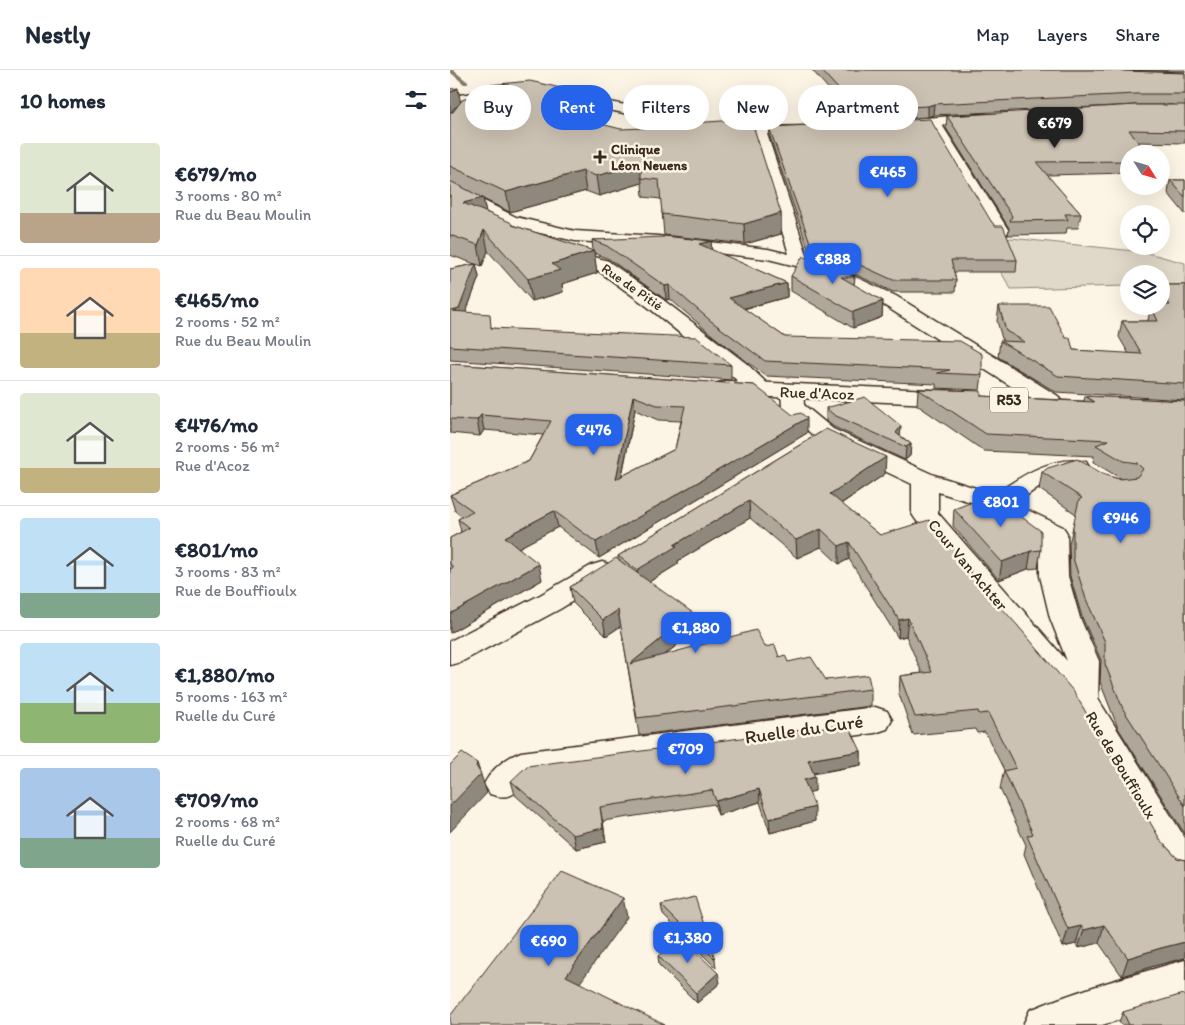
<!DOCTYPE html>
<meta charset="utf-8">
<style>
body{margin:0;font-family:Itim,sans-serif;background:#f6f6f7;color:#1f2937;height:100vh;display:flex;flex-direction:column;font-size:19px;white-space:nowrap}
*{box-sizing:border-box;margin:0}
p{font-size:16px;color:#747a83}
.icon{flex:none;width:28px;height:28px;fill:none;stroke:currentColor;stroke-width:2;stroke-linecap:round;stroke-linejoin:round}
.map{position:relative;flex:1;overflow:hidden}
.drawer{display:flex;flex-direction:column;background:#fff;width:450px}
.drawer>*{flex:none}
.banner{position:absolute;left:15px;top:15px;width:475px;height:45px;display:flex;gap:10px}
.needle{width:32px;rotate:127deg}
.controls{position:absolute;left:670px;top:75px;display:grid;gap:10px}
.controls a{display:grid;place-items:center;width:50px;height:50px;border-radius:50%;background:#fff;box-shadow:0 5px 20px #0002;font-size:25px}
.price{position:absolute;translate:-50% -42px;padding:0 11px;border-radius:10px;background:#2563eb;color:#fff;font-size:16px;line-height:32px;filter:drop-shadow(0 1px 2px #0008)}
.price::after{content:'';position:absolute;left:50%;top:30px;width:15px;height:11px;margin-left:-8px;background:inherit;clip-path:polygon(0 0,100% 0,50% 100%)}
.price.current{background:#222;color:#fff}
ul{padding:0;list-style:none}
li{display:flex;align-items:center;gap:15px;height:125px;padding:0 20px}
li+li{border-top:1px solid #e0e1e3}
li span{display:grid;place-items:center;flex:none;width:140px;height:100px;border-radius:5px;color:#555}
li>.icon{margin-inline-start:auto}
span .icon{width:60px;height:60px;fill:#fffc;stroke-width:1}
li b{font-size:21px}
h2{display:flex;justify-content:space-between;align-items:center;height:60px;padding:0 20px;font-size:21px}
.tag{padding:0 18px;border-radius:22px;background:#fff;box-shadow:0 5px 20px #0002;font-size:18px;line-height:45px}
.tag.current{background:#2563eb;color:#fff}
header{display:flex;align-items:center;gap:30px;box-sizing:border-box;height:70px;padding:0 25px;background:#fff;border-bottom:1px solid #e0e1e3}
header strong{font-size:24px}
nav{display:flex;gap:28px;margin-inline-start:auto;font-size:18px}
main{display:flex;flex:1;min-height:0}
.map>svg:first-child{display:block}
</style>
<header>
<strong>Nestly</strong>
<nav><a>Map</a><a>Layers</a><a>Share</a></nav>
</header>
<main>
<section class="drawer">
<h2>10 homes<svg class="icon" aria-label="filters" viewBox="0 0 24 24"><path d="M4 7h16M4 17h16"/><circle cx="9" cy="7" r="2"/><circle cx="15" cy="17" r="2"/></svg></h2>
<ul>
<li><span style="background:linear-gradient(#dfe7d0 70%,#b9a48a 0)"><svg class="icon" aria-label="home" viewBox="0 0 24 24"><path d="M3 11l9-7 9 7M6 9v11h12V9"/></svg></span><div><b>€679/mo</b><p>3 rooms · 80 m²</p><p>Rue du Beau Moulin</p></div></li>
<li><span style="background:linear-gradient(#ffd9b3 65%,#c2b280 0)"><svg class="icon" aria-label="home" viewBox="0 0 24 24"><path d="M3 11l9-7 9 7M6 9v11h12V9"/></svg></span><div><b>€465/mo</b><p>2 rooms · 52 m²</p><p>Rue du Beau Moulin</p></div></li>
<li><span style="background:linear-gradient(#dfe7d0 75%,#c2b280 0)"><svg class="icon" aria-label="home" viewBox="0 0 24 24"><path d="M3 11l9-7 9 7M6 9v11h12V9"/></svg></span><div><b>€476/mo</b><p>2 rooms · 56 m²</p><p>Rue d'Acoz</p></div></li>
<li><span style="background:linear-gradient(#bfe0f5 75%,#7fa58c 0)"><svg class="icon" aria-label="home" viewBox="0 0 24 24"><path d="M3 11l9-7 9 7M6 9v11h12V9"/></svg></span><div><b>€801/mo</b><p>3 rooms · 83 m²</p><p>Rue de Bouffioulx</p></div></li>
<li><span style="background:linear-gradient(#bfe0f5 60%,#8fb573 0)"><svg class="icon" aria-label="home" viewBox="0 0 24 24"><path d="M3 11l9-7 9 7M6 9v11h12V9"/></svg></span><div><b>€1,880/mo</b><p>5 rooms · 163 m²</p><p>Ruelle du Curé</p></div></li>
<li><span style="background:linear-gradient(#a9c7e8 70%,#7fa58c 0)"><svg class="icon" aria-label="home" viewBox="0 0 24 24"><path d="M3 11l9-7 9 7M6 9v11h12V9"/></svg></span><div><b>€709/mo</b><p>2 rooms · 68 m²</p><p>Ruelle du Curé</p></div></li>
</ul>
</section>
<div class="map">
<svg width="735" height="955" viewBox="0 0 735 955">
<rect width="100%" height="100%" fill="#fcf5e5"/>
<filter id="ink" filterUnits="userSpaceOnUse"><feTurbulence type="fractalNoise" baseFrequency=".02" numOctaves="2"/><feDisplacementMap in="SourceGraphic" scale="10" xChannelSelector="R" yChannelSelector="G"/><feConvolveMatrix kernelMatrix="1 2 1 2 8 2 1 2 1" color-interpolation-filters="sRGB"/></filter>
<g filter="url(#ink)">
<!-- green -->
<path fill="#e0d8c8" stroke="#8e8173" d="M561 168 694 182 735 193V218L711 217V204H679V216L561 219 542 187 547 172Z"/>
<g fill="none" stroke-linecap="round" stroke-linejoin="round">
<!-- stream -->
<path fill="#85796b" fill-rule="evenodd" d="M0 0H3L18 12V14H14L0 2Z"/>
<!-- minor casing -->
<g stroke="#3b2a1e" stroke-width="3">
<g id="minor">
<path d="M58 19 64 23 62 26 0 34V26Z"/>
<path d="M101 21 181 36 255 58 361 56 363 59 356 63 317 64 358 188 374 192 446 226 608 326 611 331 608 336 600 338 592 336 432 234 362 200 318 189 208 176 125 171 55 155 28 142 0 126V114L66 147 125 161 208 166 318 179 339 184 303 65 254 66 179 44 97 28 95 25 97 22Z"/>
<path d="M535 44 540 45 542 48 540 51 492 55 559 161 556 165 550 166 544 165 541 161 479 56 443 58 436 54 443 50Z"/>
<path d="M111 177 158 191 212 229 297 294 325 321 322 326 314 328 306 326 198 237 146 199 105 186 102 182 105 178Z"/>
<path d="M342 315 350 317 353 322 354 335 383 359 484 405 545 424C570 407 604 384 636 392L639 397 636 402 594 413 565 434 613 457 617 463 618 506 630 548 649 591 648 629 735 768V809L722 805 706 788 621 639 466 450 462 444V414L367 369 332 337 331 322 334 317ZM488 422 524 433 590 467V506L600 548 617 591 488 443Z"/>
<path d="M152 492 162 495 166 501 162 507 110 539 11 592 0 595V571L90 525 142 495Z"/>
<path d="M425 637 437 641 442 650 437 659 425 663 80 708C65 723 62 731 40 724L34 714C42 699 55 688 71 682Z"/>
<path d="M735 890V930L652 955H573L580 940C630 919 683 905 735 890Z"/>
</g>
</g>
<!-- primary casing -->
<g stroke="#3b2a1e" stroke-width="3">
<path id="primary" d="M276 311 505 321 513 323 516 328 513 333 505 335 276 325 268 323 265 318 268 313Z"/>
</g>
<!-- minor -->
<use href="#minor" fill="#fcf5e5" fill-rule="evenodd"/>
<!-- primary -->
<use href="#primary" fill="#fcf5e5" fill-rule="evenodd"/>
</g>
<!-- wall -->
<g fill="#afa79a" stroke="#3b2a1e" fill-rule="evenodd">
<path d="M362 0H665L675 1 735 3V73L688 72 679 84V103L597 105 631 144 628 158H617L616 164 558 165 559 158 496 58 497 46 723 35H684L483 45 478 47 366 53 354 37V26L383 24Z"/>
<path d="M674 0H735V2Z"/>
<path d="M0 19 11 31 137 24 140 40 124 47 331 143V164L295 174 214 165 211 129 193 127 192 113 149 126 136 121 60 142 33 129 36 142 62 155 143 181 142 170 261 171V180L337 213V227L294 239 335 267 532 305 530 320 486 318V314L316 306 262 265 220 229 216 230 159 189 144 183 147 203 112 214 113 222 82 231 38 181 32 196 26 194 29 207 16 242 43 258 281 295V310L0 290V199L25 194 0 185Z"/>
<path d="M319 57 541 151 567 190 566 202H504L506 210 505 222H443L375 190 361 187 320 67Z"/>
<path d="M720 110H735V144L718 123Z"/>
<path d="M366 189 405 207 404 215 433 231 432 247 403 258 341 221V206L366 194Z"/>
<path d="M711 215H735V330L606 322 548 287 550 271 553 272 547 251 549 236 616 268 623 280 679 284 669 267 672 251H698V250L701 236H711Z"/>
<path d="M0 294 304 315 357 363 149 488 108 457 68 478 92 510 0 563V468L11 462 8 449 12 447 5 441 0 425 79 391 93 365 34 360 30 366 0 363ZM185 340 208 350 231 351 225 379 172 406Z"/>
<path d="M468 319 531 326 634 331 635 326 735 331V764L668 658 650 612 651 590 632 547 620 506 619 474 626 444 589 419 592 402 655 405 669 409 671 408H670L643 392 644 386 534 381 467 335Z"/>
<path d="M376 338 451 366 461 374 460 386 455 390 384 357 376 351Z"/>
<path d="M376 359 435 404 391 434 430 465 521 499 520 504 711 771 727 788 735 790V888L704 896 672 906 649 873 628 878 626 874 613 877 574 784 576 775 550 719 554 700 535 662 527 663 525 659 463 665 449 624 450 606 472 603 456 566 448 568 399 489 389 494 371 477 347 488 300 448 228 491V494L199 512 245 560 215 585 315 577 329 587 338 592 376 610 421 619V636L189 665 171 556 156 566 123 533 120 517 168 490V486Z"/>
<path d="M504 439 591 480 588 498 578 499 549 510 503 456Z"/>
<path d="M411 681V695L363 704 365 721 359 722 365 751 320 763 310 732 268 745 264 734 153 751 156 772 126 779 65 725 61 711Z"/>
<path d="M211 835 265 889 266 898 213 845Z"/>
<path d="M208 886 270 913 247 933 209 895Z"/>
<path d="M673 942 735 955H671L669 952Z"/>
</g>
<!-- shaded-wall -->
<g fill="#8f887d" stroke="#3b2a1e">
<path d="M8 18 11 35 4 38 0 45V23Z"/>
<path d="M137 24 140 40 98 57 95 40Z"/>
<path d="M484 34 483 45 478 47V36Z"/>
<path d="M191 94 192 113 149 126 146 106Z"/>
<path d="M133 101 136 121 60 142 56 122Z"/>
<path d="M33 128 37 148 13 133Z"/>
<path d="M331 143V164L295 174 294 154Z"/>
<path d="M34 160 38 181 32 196 28 175Z"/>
<path d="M261 171 262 184 249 174Z"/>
<path d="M144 181 147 203 112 214 113 222 82 231 78 209 102 194Z"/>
<path d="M26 194 29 207 12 253 2 241Z"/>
<path d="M337 213V227L280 242 279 228Z"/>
<path d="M219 215 220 229 216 230 215 216Z"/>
<path d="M433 231 432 247 403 258V242Z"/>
<path d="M183 326 185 340 168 424 166 409Z"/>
<path d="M31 345 34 360 30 366 27 350Z"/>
<path d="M357 348V363L149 488 146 472Z"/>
<path d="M451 356 450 369 446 363Z"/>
<path d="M461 374 460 386 455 390 456 377Z"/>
<path d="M436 387 435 404 380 441V424Z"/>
<path d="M299 431 300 448 228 491V494L189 518 187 500 224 475Z"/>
<path d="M104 441 108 457 59 483 55 467Z"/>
<path d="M371 459V477L347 488 346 470Z"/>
<path d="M399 472V489L389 494V476Z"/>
<path d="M581 481 578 499 549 510 552 492Z"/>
<path d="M89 494 92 510 0 563V544Z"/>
<path d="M168 540 171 556 156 566 153 550Z"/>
<path d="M243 543 245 560 183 611 180 594Z"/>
<path d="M458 548 456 566 448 568 449 550Z"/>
<path d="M411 681V695L358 704V690Z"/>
<path d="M27 693 37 723 0 762V736L26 696Z"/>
<path d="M365 707V721L354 724V710Z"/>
<path d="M309 719 310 732 268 745 266 731Z"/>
<path d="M150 737 156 772 126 779 123 765Z"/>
<path d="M365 737V751L320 763 319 749Z"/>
<path d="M173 828 177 847 122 924 116 906Z"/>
<path d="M654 855 649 873 628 878 634 860Z"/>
<path d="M631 856 626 874 613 877 618 859Z"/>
<path d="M735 872V888L704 896 672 906 678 888 711 878Z"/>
<path d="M268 903 270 913 247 933 246 923Z"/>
</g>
<!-- building -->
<g fill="#ccc2b3" stroke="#3b2a1e" fill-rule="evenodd">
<path d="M371 0H665L675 1 735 3V24H686L484 34 478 36 366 42 354 26 392 23Z"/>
<path d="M80 11 137 24 95 40 171 59 242 56V53L301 49 331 143 294 154 212 144 209 110 191 108V94L146 106 133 101 56 122 0 96V42H3L12 30 38 20 39 15Z"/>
<path d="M8 18 1 22 0 23V19Z"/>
<path d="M686 35H735V61L679 60 697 84H679V91L586 92 631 144H615L618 150 560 151 562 146 497 46Z"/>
<path d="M480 49 541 151 545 156H553L567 190H501L506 210H443L375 179 361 175 319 57Z"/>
<path d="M720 110H735V127Z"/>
<path d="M0 111 33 128 13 133 60 152 62 155 144 181 102 194 110 200 78 209 34 160 28 175 0 165Z"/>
<path d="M214 166 261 171 249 174 337 213 279 228 335 267 510 271 532 284V305L487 303 500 300 315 291 261 251 219 215 215 216 157 176 142 170 214 167Z"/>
<path d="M353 186 368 195 366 189 405 207H391L433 231 403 242 341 206Z"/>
<path d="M26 194 9 239 2 241 40 244 41 258 246 267 281 295 0 276V199Z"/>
<path d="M711 215H735V314L608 306 550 271 575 272 556 261 549 236H599L616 268H620L623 280 692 284 672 251H708L701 236 720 235 711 221Z"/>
<path d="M0 294 304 315 343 345 351 343 357 348 146 472 104 441 55 467 89 494 0 544V499L4 497 0 494V468L19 458 8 449 23 441 0 425 79 391 101 351 31 345 27 350 0 349ZM183 326 207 335 235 336 225 379 166 409Z"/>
<path d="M468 319 531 321V326L644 332 635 326 735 331V736L673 639 655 594V572L636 529 623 488V456L629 430 632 428 592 402 598 398 627 389 655 405 669 409 687 407 693 399 687 393 673 391 646 375 659 370 536 364Z"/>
<path d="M415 327 451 356 446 363 461 374 456 377 384 345 376 338Z"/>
<path d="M376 359 436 387 380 424 430 465 479 450 521 499 515 497 568 556 624 622 711 771 727 788 735 790V872L711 878 678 888 654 855 634 860 631 856 618 859 577 766 583 764 554 701 566 698 538 643 529 644 528 641 465 647 450 606 482 602 458 548 449 550 399 472 389 476 371 459 346 470 299 431 224 475 227 476 187 500 168 486Z"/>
<path d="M541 425 591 461V480L581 481 552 492 504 439Z"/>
<path d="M166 488 243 543 180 594 306 560 315 577 325 575 329 587 335 585 338 592 361 587 376 610 418 605 421 619 187 648 168 540 153 550 120 517Z"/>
<path d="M398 654 411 681 358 690 365 707 354 710 365 737 319 749 309 719 266 731 262 720 150 737 153 758 123 765 61 711 77 696Z"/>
<path d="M12 683 27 693 26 696 31 704 0 736V695Z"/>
<path d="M112 801 173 828 116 906 215 955H0V946Z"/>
<path d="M245 827 265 889 211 835Z"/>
<path d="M230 866 268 903 246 923 208 886Z"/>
<path d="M733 924 735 927V955H679L673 942Z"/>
</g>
</g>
<!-- markers -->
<path fill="#3b2a1e" stroke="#fcf5e5" stroke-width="2" d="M147.5 79.5h5v5h5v5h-5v5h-5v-5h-5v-5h5z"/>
<g text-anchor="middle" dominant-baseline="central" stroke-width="5" stroke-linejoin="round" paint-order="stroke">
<!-- far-poi labels -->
<g font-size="14" font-weight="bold" fill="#3b2a1e" stroke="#fcf5e5" text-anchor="start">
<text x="161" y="79">Clinique<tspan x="161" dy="16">Léon Neuens</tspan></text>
</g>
<!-- far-street labels -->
<g font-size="14" fill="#3b2a1e" stroke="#fcf5e5">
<text transform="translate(182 217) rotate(35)">Rue de Pitié</text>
</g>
<!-- shield labels -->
<rect fill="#fcf5e5" stroke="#75675a" stroke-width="1" x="540" y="317.5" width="38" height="25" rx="4"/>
<g font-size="15" font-weight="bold" fill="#3b2a1e">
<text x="559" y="330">R53</text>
</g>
<!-- street labels -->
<g font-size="16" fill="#3b2a1e" stroke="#fcf5e5">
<text transform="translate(367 323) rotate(2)">Rue d'Acoz</text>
<text transform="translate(518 495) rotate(50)">Cour Van Achter</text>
<text transform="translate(671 695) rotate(59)">Rue de Bouffioulx</text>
</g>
<!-- near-street labels -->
<g font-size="19" fill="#3b2a1e" stroke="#fcf5e5">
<text transform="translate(354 659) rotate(-8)">Ruelle du Curé</text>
</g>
</g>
</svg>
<div class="controls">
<a><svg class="needle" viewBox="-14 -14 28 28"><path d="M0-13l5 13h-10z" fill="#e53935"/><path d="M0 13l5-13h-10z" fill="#747a83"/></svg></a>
<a><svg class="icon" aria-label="locate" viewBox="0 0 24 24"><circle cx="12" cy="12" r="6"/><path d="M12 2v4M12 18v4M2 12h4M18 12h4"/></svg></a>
<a><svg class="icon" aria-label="layers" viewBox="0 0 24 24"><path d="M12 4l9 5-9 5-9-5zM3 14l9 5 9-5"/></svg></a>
</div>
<b class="price current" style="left:605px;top:79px">€679</b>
<b class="price" style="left:438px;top:128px">€465</b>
<b class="price" style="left:383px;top:215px">€888</b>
<b class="price" style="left:144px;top:386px">€476</b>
<b class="price" style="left:551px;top:458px">€801</b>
<b class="price" style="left:671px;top:474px">€946</b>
<b class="price" style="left:246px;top:584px">€1,880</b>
<b class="price" style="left:236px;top:705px">€709</b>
<b class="price" style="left:238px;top:894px">€1,380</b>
<b class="price" style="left:99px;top:897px">€690</b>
<div class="banner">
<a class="tag">Buy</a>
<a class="tag current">Rent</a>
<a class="tag">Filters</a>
<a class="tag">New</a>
<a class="tag">Apartment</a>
</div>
</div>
</main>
